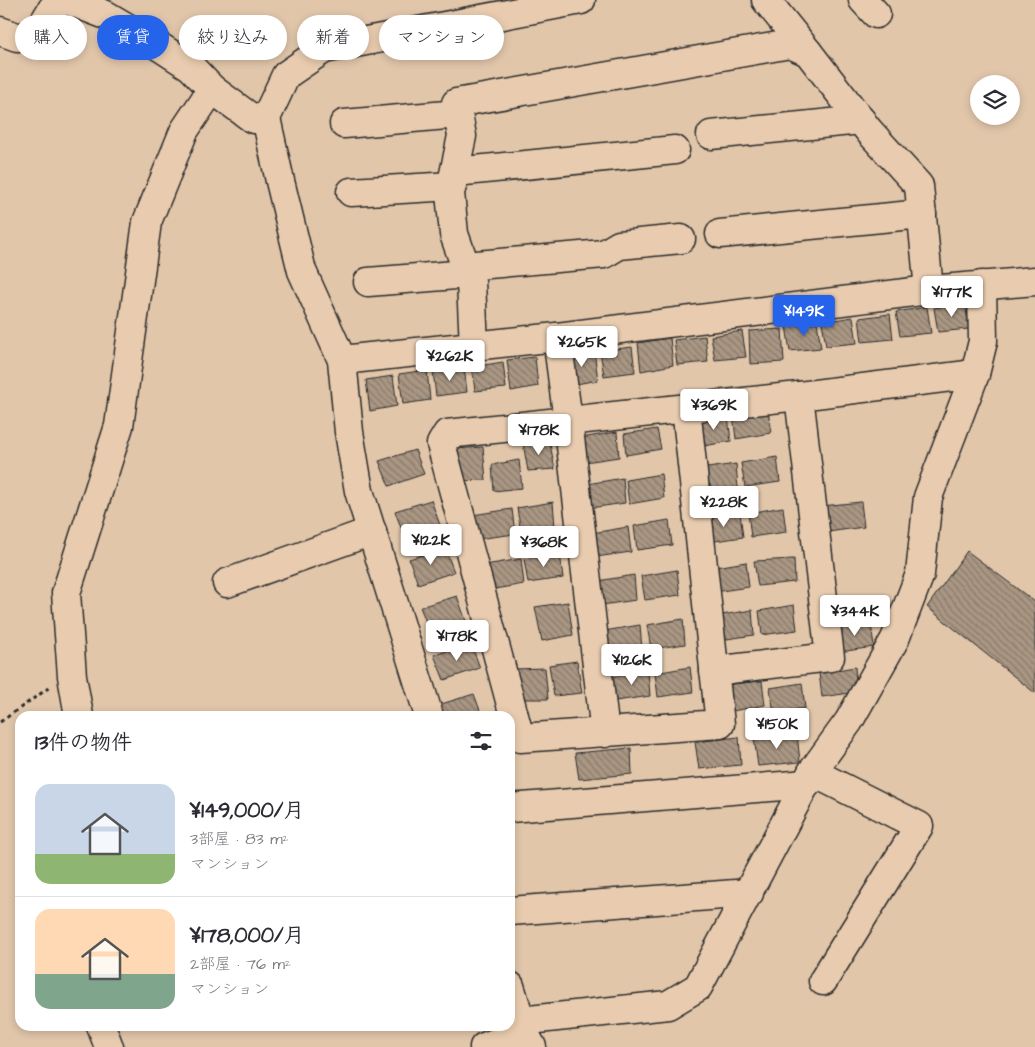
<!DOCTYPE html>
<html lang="ja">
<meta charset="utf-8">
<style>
body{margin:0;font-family:"Architects Daughter","Klee One",sans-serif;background:#f2f2f3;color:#2b2b33;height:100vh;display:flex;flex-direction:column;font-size:19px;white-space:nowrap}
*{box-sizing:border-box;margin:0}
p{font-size:16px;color:#7c7c81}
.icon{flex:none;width:28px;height:28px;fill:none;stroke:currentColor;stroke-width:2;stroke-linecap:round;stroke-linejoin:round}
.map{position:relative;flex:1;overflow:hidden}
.sheet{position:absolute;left:15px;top:711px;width:500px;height:320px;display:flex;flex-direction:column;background:#fff;border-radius:15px;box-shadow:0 2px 8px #0003}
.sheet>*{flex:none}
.hud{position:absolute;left:15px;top:15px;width:500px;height:45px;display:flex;gap:10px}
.controls{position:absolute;left:970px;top:75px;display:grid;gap:10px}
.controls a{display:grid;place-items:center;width:50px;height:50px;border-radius:50%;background:#fff;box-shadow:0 2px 8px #0003;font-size:25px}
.price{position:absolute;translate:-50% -42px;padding:0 11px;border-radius:5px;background:#fff;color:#222;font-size:16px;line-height:32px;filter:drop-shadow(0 1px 2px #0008)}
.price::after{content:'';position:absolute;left:50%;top:30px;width:15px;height:11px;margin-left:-8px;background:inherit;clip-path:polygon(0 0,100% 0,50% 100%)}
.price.selected{background:#2563eb;color:#fff}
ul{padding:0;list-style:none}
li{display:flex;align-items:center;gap:15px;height:125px;padding:0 20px}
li+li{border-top:1px solid #e1e1e2}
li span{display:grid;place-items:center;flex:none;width:140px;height:100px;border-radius:15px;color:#555}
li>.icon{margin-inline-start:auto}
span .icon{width:60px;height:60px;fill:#fffc;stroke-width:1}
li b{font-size:21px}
h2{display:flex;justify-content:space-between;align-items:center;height:60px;padding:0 20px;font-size:21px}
.tag{padding:0 18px;border-radius:22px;background:#fff;box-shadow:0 2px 8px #0003;font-size:18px;line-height:45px}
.tag.selected{background:#2563eb;color:#fff}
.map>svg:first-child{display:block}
</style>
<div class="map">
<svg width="1035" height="1047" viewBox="0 0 1035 1047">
<defs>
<pattern id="building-back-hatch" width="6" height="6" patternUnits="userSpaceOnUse" patternTransform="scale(1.25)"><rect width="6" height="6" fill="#a99683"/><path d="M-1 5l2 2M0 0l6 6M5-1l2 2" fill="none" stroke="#8a7b6b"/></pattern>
</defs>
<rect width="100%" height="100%" fill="#e1c6aa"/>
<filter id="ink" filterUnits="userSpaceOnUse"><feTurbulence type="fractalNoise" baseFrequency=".02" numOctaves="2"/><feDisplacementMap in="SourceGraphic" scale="10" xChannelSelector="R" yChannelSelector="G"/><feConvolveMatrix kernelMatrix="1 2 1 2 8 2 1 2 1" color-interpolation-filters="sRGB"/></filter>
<g filter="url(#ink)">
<!-- building -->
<g fill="url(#building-back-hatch)" stroke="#2b2b2b">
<path d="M965 303 969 329 938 332 934 308Z"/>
<path d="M927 307 931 333 900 336 896 312Z"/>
<path d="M890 314 893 339 862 342 859 318Z"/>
<path d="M853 317 857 343 826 346 822 322Z"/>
<path d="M817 322 821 348 790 351 786 326Z"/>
<path d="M782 329 784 362 750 364 749 331Z"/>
<path d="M742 331 746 357 715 360 711 336Z"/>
<path d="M705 336 708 362 677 365 674 340Z"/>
<path d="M670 338 673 365 641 371 638 343Z"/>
<path d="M632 347 635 372 604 376 600 351Z"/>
<path d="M594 351 598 380 571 385 567 354Z"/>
<path d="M535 357 538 386 511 391 507 360Z"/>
<path d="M503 362 506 388 475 391 472 367Z"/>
<path d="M464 367 467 392 436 396 433 371Z"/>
<path d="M427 370 430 400 403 404 399 374Z"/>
<path d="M393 376 397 406 370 411 366 380Z"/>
<path d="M768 409 771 433 736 439 733 414Z"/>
<path d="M728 416 731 441 699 447 697 421Z"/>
<path d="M657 429 661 449 626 455 624 434Z"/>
<path d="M617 432 619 457 585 462 581 438Z"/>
<path d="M549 439 555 469 528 471 523 443Z"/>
<path d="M483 447 486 480 457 481 455 449Z"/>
<path d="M415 450 424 474 389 486 379 461Z"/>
<path d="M777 457 780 482 745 487 741 463Z"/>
<path d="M519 460 522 488 494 491 492 465Z"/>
<path d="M736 464 738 488 710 493V484H701L700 469Z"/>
<path d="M661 474 664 498 629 504 626 480Z"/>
<path d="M623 478 625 503 590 508 587 484Z"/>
<path d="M431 500 440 525 404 536 395 511Z"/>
<path d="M553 502 555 527 521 532 517 508Z"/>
<path d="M861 502 864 527 821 533V506Z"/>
<path d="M783 507 786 532 751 537 748 513Z"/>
<path d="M512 509 515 534 477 539 472 515Z"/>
<path d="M740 513 743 537 708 542 705 518Z"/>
<path d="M669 520 672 545 637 550 634 526Z"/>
<path d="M628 527 631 552 596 557 592 533Z"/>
<path d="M445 548 454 572 418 584 409 559Z"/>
<path d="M967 551 1035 602V693L927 607Z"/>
<path d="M560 553 563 578 528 583 524 559Z"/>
<path d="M521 559 524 584 489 590 485 565Z"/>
<path d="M794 559 795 582 758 586 754 561Z"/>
<path d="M746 562 749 587 714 592 710 568Z"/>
<path d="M677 570 680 595 645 600 641 576Z"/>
<path d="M634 575 636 600 602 605 598 581Z"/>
<path d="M457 596 466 621 430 632 420 607Z"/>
<path d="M568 602 573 635 542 641 535 607Z"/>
<path d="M794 605 797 630 762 635 759 611Z"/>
<path d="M752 610 754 635 720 640 716 616Z"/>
<path d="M683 619 685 644 651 649 647 625Z"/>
<path d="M871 623 874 647 839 652 835 628Z"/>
<path d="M640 625 642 650 607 655 604 631Z"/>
<path d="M471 644 480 668 444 680 434 655Z"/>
<path d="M577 661 582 693 554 696 549 665Z"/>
<path d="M690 667 693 692 658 697 655 673Z"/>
<path d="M855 667 857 692 822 697 819 673Z"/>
<path d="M545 668 548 699H518L514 669Z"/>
<path d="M648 671 650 696 616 701 612 677Z"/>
<path d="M762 681 765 705 727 712 723 685Z"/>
<path d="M802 683 805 708 774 713 770 688Z"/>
<path d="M474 694 482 716H442L438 705Z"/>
<path d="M797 734 800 762 758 766 754 738Z"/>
<path d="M739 737 741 765 699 769 695 742Z"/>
<path d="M631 748 632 774 579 779 575 753Z"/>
</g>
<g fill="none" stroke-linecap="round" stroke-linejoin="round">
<!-- minor casing -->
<g stroke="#2b2b2b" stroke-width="31">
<g id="minor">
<path d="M67 0 106 15 157 45 191 67 212 89 253 119 266 118"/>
<path d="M766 0 808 52"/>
<path d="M863 0 876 14"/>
<path d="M0 31 17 37H35L52 9 62 0"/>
<path d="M344 124 458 114"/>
<path d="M711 135 861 120"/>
<path d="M455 172 675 150"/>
<path d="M351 192 452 186"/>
<path d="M720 234 922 214"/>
<path d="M465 266 604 254 619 245 681 239"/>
<path d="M368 282 468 274"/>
<path d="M557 337 568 421 605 733"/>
<path d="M474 346 471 282 454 234 450 193 462 136 456 103 790 44 808 52 869 131 919 186 929 290"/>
<path d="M342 360 557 337 929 290 1035 281"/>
<path d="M686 408 720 724 520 738 441 444 447 434 799 396 975 374"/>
<path d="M227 583 372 531"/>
<path d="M714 671 830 657 799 396"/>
<path d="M79 716 72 676 66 593 119 426 147 222 184 131 212 89"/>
<path d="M429 716 359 491 349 432 342 360 302 271 280 181 266 118 286 75 324 49 581 0"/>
<path d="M812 772 919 826 823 981"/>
<path d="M510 808 807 784"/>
<path d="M510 911 749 893"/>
<path d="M510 986 524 1032 532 1047"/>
<path d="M520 1021 668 1005 698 987 812 772 849 721 895 639 920 574 928 497 975 374 983 341 982 285"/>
<path d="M101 1026 109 1047"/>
<path d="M484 1047 524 1032"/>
</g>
</g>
<!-- path -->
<path stroke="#2b2b2b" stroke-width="3" stroke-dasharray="4 4" stroke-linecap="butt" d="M0 722 50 687"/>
<!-- minor -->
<use href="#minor" stroke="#e9ccaf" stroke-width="28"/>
</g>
</g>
</svg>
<div class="controls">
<a><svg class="icon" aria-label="layers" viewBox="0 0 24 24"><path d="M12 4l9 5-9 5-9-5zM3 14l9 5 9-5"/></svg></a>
</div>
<b class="price" style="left:952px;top:318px">¥177K</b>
<b class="price selected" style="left:804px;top:337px">¥149K</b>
<b class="price" style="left:582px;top:368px">¥265K</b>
<b class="price" style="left:450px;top:382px">¥262K</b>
<b class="price" style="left:714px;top:431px">¥369K</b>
<b class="price" style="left:539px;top:456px">¥178K</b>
<b class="price" style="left:724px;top:528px">¥228K</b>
<b class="price" style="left:431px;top:566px">¥122K</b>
<b class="price" style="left:544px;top:568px">¥368K</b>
<b class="price" style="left:855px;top:637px">¥344K</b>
<b class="price" style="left:457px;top:662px">¥178K</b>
<b class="price" style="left:632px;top:686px">¥126K</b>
<b class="price" style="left:777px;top:750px">¥150K</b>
<div class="hud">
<a class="tag">購入</a>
<a class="tag selected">賃貸</a>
<a class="tag">絞り込み</a>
<a class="tag">新着</a>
<a class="tag">マンション</a>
</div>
<section class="sheet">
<h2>13件の物件<svg class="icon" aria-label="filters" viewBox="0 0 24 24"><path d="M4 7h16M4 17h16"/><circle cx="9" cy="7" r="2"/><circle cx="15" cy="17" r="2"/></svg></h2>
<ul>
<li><span style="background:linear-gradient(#c9d6e8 70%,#8fb573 0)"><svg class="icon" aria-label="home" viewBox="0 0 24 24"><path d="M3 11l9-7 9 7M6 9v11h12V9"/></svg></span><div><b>¥149,000/月</b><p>3部屋 · 83 m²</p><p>マンション</p></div></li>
<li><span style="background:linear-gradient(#ffd9b3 65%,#7fa58c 0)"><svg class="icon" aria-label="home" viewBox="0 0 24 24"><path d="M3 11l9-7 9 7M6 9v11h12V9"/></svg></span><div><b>¥178,000/月</b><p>2部屋 · 76 m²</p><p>マンション</p></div></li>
</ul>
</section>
</div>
